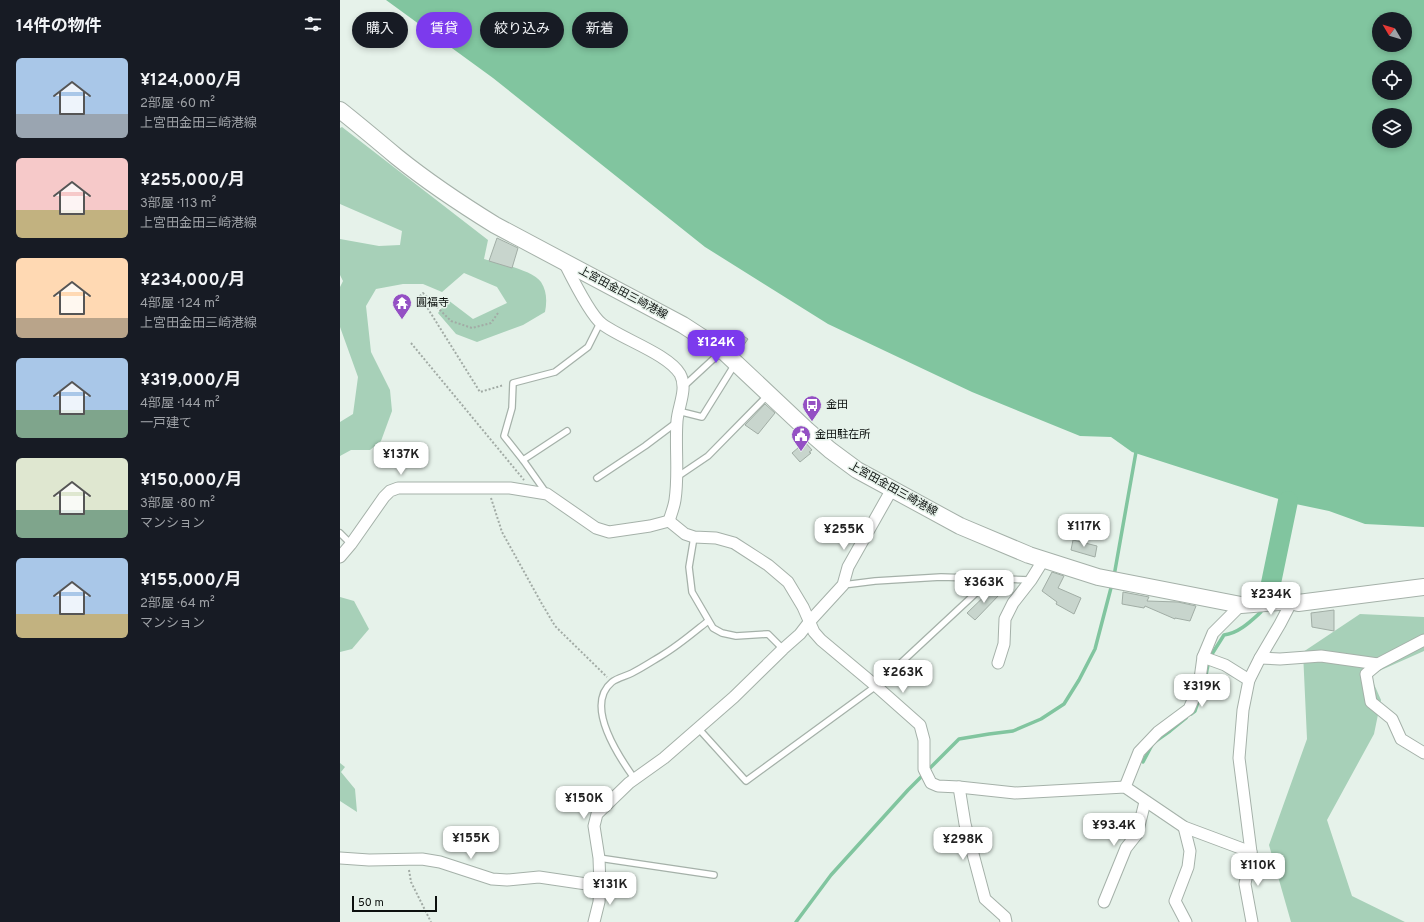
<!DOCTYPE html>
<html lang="ja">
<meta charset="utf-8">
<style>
body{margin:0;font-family:Overpass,"Noto Sans JP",sans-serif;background:#20242c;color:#f1f3f6;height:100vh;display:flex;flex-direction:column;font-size:15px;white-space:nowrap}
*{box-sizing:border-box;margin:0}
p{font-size:13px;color:#9ea1a6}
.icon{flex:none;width:22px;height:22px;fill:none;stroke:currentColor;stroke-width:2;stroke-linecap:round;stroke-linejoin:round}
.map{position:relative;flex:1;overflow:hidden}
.panel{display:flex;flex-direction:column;background:#171b24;width:340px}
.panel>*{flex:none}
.banner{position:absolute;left:12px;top:12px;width:380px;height:36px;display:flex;gap:8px}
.needle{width:26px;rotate:308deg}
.controls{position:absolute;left:1032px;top:12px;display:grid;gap:8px}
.controls a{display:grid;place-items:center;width:40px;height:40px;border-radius:50%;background:#171b24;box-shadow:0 2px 6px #0003;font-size:20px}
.scale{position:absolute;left:12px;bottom:10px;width:85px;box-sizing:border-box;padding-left:4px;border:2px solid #0c100e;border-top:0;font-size:11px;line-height:14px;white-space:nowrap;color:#0c100e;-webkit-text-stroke:3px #e6f2ea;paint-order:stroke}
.price{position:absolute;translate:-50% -34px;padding:0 9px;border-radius:8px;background:#fff;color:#222;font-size:13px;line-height:26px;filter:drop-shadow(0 1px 2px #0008)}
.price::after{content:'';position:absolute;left:50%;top:24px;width:12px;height:9px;margin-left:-6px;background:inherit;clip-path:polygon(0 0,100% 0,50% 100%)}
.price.current{background:#7c3aed;color:#fff}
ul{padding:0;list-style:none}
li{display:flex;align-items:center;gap:12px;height:100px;padding:0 16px}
li span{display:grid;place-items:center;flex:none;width:112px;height:80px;border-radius:6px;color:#555}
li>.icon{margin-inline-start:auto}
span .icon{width:48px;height:48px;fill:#fffc;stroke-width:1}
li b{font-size:17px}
h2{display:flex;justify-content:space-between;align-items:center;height:48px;padding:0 16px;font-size:17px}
.tag{padding:0 14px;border-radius:18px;background:#171b24;box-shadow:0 2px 6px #0003;font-size:14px;line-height:36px}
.tag.current{background:#7c3aed;color:#fff}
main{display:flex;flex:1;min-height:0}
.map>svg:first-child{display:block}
</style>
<main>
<section class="panel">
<h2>14件の物件<svg class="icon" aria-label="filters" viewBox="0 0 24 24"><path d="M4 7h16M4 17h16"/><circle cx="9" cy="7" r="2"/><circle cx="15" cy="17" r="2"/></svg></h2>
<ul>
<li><span style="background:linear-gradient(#a9c7e8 70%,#9aa5b1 0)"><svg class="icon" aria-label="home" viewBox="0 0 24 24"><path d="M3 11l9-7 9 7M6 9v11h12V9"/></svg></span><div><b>¥124,000/月</b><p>2部屋 · 60 m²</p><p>上宮田金田三崎港線</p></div></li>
<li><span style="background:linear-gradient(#f6c9c9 65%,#c2b280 0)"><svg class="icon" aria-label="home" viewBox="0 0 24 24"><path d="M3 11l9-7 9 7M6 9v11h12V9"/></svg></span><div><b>¥255,000/月</b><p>3部屋 · 113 m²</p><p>上宮田金田三崎港線</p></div></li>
<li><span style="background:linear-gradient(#ffd9b3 75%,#b9a48a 0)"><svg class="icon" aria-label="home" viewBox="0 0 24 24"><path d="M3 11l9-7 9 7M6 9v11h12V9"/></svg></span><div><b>¥234,000/月</b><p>4部屋 · 124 m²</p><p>上宮田金田三崎港線</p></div></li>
<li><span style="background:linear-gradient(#a9c7e8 65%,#7fa58c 0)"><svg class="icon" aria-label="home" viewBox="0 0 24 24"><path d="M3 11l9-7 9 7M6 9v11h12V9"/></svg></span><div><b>¥319,000/月</b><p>4部屋 · 144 m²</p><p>一戸建て</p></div></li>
<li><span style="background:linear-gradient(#dfe7d0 65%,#7fa58c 0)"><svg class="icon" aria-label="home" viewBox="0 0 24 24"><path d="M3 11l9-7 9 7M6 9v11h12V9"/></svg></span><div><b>¥150,000/月</b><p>3部屋 · 80 m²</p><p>マンション</p></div></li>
<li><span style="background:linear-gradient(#a9c7e8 70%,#c2b280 0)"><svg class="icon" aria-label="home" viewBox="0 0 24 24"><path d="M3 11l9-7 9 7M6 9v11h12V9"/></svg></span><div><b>¥155,000/月</b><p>2部屋 · 64 m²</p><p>マンション</p></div></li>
</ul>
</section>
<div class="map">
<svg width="1084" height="922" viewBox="0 0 1084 922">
<rect width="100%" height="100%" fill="#e6f2ea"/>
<!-- green -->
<g fill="#a7d0b8">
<path d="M2 127 148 240 144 259C158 263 193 270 201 282 207 291 207 302 205 312L183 325 137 342 116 334 98 313 108 300 133 319 167 303 157 287 124 273 102 292 83 284H63L36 289 26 306 31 352 50 390 52 411 41 441 30 450H11L0 456V422L13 414 18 377 0 327V287L3 281 0 275V239L39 246 60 245 62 231 0 204V128Z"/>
<path d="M0 597 14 601 29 629 12 649 0 652Z"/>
<path d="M1020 614 1084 617V651L1030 675 1041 700 1034 734 987 820 1012 896 1065 922H951L929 845 967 739 963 652Z"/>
<path d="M0 763 5 767 1 772 15 789 17 812 0 801Z"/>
</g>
<!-- water -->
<path fill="#81c59f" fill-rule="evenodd" d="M46 0H1084V527L1025 524 989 511 951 503 792 452 771 437 740 436 632 392 488 324 365 247 153 78ZM1039 19H1065V45H1039ZM1039 67H1065V93H1039ZM1039 115H1065V141H1039Z"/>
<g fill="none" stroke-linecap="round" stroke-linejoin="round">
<!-- stream -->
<g stroke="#81c59f" stroke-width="3.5">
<path d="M774 576 796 452"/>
<path d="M872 654 884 635C899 633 911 621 921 612"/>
<path d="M865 680 868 665"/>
<path d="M851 714 855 711 859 699"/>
<path d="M803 762 813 743 830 731 846 718"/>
<path d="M456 922 491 875 568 790 619 739 649 734 673 731 701 719 724 704 739 680 755 649 772 584"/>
</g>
<!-- river -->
<path stroke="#81c59f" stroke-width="20" d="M930 588 948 501"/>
</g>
<!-- building -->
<g fill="#c8d5cd" stroke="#a1ada5">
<path d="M157 238 178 248 172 268 149 261Z"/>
<path d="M396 331 408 339 401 349 390 342Z"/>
<path d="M425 404 435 413 418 434 405 425Z"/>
<path d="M465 442 472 450 469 452 471 453 460 462 452 453Z"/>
<path d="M733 540 757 546 755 557 731 550Z"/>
<path d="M712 572 724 576 718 588 741 598 734 614 716 604 717 602 702 591Z"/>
<path d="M654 587 661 593 635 620 627 613Z"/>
<path d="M783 592 809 597 807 601 838 602 856 606 850 621 835 618V619L805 606 804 608 782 604Z"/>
<path d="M994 610V631L972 627 971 613Z"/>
</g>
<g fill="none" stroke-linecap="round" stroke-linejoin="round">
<!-- lane casing -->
<g stroke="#a5b1a9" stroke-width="8">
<g id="lane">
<path d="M343 387 382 351"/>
<path d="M338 411 362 417 395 364"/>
<path d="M227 431 183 460 164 436 172 408 173 383 215 372 248 347 260 323"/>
<path d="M183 460 207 494"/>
<path d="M337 477 368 456 428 395"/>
<path d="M257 478 305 446 337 422"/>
<path d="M0 533 11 544"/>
<path d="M354 537 349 567 352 592 373 628 382 633 396 636 428 634 443 649"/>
<path d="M503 585 535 581 601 577 690 580"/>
<path d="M358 728 406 781 536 686 651 579"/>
<path d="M294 778C279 757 244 705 272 682 277 678 286 676 292 673 302 668 311 662 321 656 338 646 353 633 368 621"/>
<path d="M259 858 374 875"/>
</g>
</g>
<!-- street casing -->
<g stroke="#a5b1a9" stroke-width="13">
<g id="street">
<path d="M224 262C231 276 250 315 262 324 282 339 328 354 340 374 348 389 338 406 337 421 335 448 339 474 335 500 334 507 331 514 329 521"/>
<path d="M329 521 345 534 354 537 376 538 394 543 428 565 448 582 463 607 474 632 481 640 536 686 580 725 584 740V769L591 783 598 786 619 787 675 793 785 787 844 827 911 852"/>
<path d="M0 557 11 544 44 497 50 491 58 488H170L207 494 256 528 269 532 310 526 329 521"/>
<path d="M1084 640 1038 664 1026 674 1031 702 1052 719 1061 739 1084 753"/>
<path d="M863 657 885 665 909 680"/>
<path d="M920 658 940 659 981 656 1038 664"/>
<path d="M658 663 664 644 665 619 673 603 691 580 704 559"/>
<path d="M619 787 625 824 645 899 665 917 666 922"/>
<path d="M785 787 799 752 818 732 849 709 859 686 863 657 873 633 901 605"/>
<path d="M844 827 850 851 848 867 835 901 846 922"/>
<path d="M0 858 29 860 82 859 100 862 152 879 167 880 199 877 260 886"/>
<path d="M764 902 786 848 797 834 805 802"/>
<path d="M254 922 259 902 260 886 259 858 254 826 257 814 289 783 324 758 394 697 443 649 460 634 470 621 503 585 508 567 552 489"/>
<path d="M912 922 905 884 911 852 899 758 903 710 909 680 920 658 940 624 952 601"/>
</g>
</g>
<!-- secondary casing -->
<g stroke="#a5b1a9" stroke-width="18">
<path id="secondary" d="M0 110C19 125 38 141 57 157 88 182 121 204 155 225L343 325 383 351 467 430 490 450 517 470 620 526 689 555 758 577 901 605 952 601 958 603 1084 587"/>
</g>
<!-- path -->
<g stroke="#a2aba5" stroke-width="2" stroke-dasharray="2 2" stroke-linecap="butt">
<path d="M158 313 151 323 132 328 111 321 83 293 80 296 140 392 164 385"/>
<path d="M71 343 184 480"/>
<path d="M151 498 162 532 202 604 215 626 267 677"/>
<path d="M69 870 71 882 91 922"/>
</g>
<!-- lane -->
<use href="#lane" stroke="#fff" stroke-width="5.5"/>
<!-- street -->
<use href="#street" stroke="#fff" stroke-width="11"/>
<!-- secondary -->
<use href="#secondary" stroke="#fff" stroke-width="16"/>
</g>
<!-- icons -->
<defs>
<g id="temple-pin" transform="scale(1)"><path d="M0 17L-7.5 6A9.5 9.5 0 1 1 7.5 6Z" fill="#9450c4" stroke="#e6f2ea"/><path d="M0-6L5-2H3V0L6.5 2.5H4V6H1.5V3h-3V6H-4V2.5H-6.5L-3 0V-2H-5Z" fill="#fff"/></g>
<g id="bus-pin" transform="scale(1)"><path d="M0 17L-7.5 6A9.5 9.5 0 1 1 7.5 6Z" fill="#9450c4" stroke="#e6f2ea"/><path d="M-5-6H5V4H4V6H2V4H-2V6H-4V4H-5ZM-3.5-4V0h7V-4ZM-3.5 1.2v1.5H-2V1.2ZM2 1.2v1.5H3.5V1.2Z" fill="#fff"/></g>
<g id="civic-pin" transform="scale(1)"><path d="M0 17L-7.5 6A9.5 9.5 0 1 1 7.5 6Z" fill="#9450c4" stroke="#e6f2ea"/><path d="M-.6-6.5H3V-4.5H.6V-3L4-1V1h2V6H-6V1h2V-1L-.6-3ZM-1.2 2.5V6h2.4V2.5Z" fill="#fff"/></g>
</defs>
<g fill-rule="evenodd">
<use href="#temple-pin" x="62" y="303"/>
<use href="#bus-pin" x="472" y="405"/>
<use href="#civic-pin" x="461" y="435"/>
</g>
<g text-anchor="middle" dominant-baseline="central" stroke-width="3" stroke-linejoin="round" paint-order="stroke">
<!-- street labels -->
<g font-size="11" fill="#0c100e" stroke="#e6f2ea">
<text transform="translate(283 293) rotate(28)">上宮田金田三崎港線</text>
<text transform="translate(553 489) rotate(29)">上宮田金田三崎港線</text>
</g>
<!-- poi labels -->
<g font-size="11" fill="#0c100e" stroke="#e6f2ea" text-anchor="start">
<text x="76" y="303">圓福寺</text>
<text x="486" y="405">金田</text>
<text x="475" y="435">金田駐在所</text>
</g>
</g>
</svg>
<div class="controls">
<a><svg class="needle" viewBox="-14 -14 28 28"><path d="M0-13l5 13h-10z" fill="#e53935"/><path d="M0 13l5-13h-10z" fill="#9ea1a6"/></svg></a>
<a><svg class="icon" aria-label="locate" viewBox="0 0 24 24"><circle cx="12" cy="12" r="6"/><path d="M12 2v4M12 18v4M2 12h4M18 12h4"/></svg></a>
<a><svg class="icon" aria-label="layers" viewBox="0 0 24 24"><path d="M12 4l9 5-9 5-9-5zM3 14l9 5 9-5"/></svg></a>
</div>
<div class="scale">50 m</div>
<b class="price current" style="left:376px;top:364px">¥124K</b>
<b class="price" style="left:61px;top:476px">¥137K</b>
<b class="price" style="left:744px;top:548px">¥117K</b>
<b class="price" style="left:504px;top:551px">¥255K</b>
<b class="price" style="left:644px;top:604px">¥363K</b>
<b class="price" style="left:931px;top:616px">¥234K</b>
<b class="price" style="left:563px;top:694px">¥263K</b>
<b class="price" style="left:862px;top:708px">¥319K</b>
<b class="price" style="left:244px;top:820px">¥150K</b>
<b class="price" style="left:774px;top:847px">¥93.4K</b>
<b class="price" style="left:131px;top:860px">¥155K</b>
<b class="price" style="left:623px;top:861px">¥298K</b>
<b class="price" style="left:918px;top:887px">¥110K</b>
<b class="price" style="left:270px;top:906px">¥131K</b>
<div class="banner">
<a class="tag">購入</a>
<a class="tag current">賃貸</a>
<a class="tag">絞り込み</a>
<a class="tag">新着</a>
</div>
</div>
</main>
